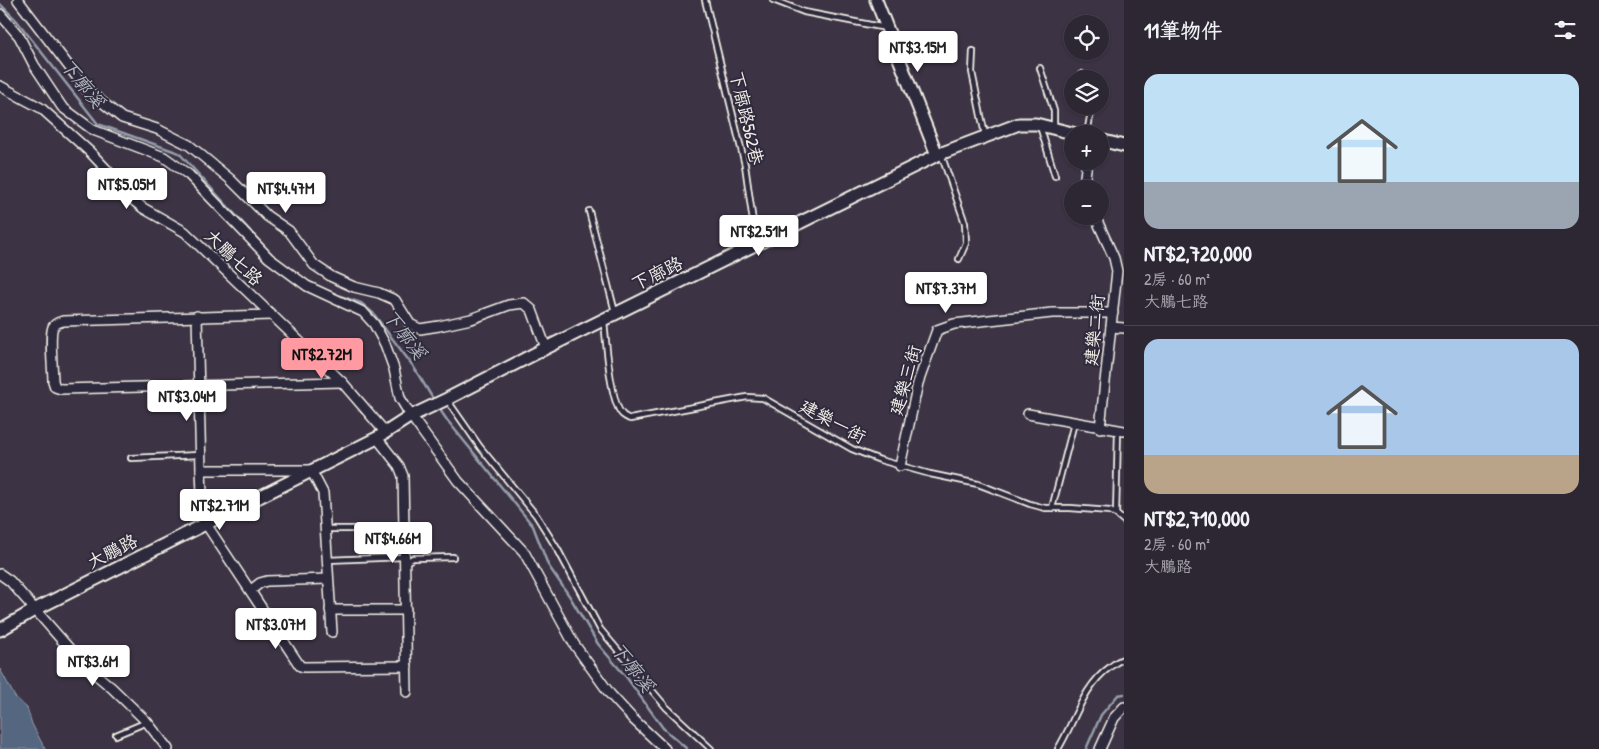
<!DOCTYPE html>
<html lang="zh-TW">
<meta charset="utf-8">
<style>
body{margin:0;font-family:"Patrick Hand","LXGW WenKai TC",sans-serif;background:#39323f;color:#f1f3f6;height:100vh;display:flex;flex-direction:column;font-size:19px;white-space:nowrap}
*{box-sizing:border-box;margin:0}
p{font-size:16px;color:#a7a5ac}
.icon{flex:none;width:28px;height:28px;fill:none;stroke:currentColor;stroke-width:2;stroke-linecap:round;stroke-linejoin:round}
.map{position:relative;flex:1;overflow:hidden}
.sheet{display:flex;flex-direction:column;background:#2d2633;width:475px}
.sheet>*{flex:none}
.fabs{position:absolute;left:1064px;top:15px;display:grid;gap:10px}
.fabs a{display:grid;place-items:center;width:45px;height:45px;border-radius:50%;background:#2d2633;box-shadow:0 1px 4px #0004,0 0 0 1px #48434e;font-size:25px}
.price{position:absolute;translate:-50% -42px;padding:0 11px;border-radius:5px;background:#fff;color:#222;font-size:16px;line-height:32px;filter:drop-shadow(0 1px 2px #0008)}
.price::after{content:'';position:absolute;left:50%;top:30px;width:15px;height:11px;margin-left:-8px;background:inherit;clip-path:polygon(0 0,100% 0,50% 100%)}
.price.current{background:#ff9aa2;color:#111}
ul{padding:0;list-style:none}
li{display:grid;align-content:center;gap:10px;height:265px;padding:0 20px}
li+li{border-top:1px solid #48434e}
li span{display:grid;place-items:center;height:155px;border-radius:15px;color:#555}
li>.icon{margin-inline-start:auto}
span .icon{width:90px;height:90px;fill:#fffc;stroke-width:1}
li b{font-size:21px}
h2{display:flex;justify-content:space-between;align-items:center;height:60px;padding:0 20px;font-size:21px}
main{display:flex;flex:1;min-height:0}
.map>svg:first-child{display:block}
</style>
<main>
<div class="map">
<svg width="1124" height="749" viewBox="0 0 1124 749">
<rect width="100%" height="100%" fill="#3c3344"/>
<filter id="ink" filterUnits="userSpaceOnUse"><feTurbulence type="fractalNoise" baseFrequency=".02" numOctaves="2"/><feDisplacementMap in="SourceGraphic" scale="10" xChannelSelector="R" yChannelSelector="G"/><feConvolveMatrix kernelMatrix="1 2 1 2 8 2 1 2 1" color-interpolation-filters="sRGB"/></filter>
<g filter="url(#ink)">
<!-- water -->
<path fill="#556680" stroke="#959eaa" d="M0 669 15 697 27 708 32 724 45 749H0Z"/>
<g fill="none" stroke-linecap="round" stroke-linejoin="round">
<!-- stream -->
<g stroke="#959eaa" stroke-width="2.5">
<path d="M0 4 17 21 98 124 179 153 275 258"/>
<path d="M337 295 361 303 373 313 413 366 435 402"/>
<path d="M438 407 447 420 533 526 548 565 570 597 598 644 627 678 663 728 687 749"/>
<path d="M1086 749 1101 715 1118 695 1124 694"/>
</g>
<!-- service casing -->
<g stroke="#f4f1e8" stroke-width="8">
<g id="service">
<path d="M705 0 745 165 756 243"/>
<path d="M773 0 804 12 886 28"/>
<path d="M973 51 972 72 985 135"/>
<path d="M1040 68 1054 111V127"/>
<path d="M1082 74 1085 79"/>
<path d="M1040 126 1055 176"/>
<path d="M1087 134 1092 106"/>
<path d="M941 154 965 223 966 243 959 259"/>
<path d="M589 211 615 312"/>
<path d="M604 321C606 339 610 405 623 415 625 417 628 418 630 419L747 397 763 398 852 449 880 460 930 474 978 484 1030 504 1045 508H1070L1110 511 1116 514 1124 521"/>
<path d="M448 401 480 447 536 515 558 550 600 629 666 707 711 749"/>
<path d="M131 458 200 455"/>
<path d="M1052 508 1074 423"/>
<path d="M1116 514 1118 431"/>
<path d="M325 529H403"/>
<path d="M327 560 404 557"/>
<path d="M406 562 413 558 453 557"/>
<path d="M116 735 147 722"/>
<path d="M1058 749C1075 721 1083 686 1110 667 1115 663 1119 660 1124 659"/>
</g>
</g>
<!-- minor casing -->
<g stroke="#f4f1e8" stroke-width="12">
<g id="minor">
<path d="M18 0 87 90 122 118 157 129 189 145 230 179 267 216 289 231 314 265 332 277 354 287 379 293 395 300 410 324 420 329 439 326 471 319 509 305 524 303 532 310 546 348"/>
<path d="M0 14 19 36 34 65 62 107 93 130 164 157 189 175 269 258 307 286 363 312 374 324 385 344 394 369 400 398 411 416 458 481 524 552 574 644 610 694 633 719 665 749"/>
<path d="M0 86 41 108 90 152 108 171 119 189 143 208 185 232 342 382 386 433"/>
<path d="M1086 189 1085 177 1087 161"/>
<path d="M1095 216 1114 258 1117 271 1100 428"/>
<path d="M271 315 63 321C60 322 55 323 53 327 49 335 53 371 53 381L55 387 61 389 342 382"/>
<path d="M197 316 201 470 203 516 206 524 300 666 304 667 407 666"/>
<path d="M1111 327 1124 328"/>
<path d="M1028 414 1124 431"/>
<path d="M377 438 399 466 403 476 407 692"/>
<path d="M900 466 918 383 937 330 954 324 1052 313H1113"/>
<path d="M201 470H311L323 493 332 632"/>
<path d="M0 574 10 581 81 662 112 688 147 722 168 749"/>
<path d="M251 590 260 583 267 581 328 579"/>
<path d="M330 610H406"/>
<path d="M1100 749 1114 718 1124 707"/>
</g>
</g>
<!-- tertiary casing -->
<g stroke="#f4f1e8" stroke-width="15">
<g id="tertiary">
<path d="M876 0 937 155"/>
<path d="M1100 140 1124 146"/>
<path d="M0 630 36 609 377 438 411 416 447 399 546 348 937 155 1019 124H1036L1076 134"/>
</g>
</g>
<!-- service -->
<use href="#service" stroke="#2f2a3d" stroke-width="4.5"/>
<!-- minor -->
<use href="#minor" stroke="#2f2a3d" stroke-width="9"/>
<!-- tertiary -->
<use href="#tertiary" stroke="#2f2a3d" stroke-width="11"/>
</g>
</g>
<g text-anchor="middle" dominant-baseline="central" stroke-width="4" stroke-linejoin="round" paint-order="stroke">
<!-- street labels -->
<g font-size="18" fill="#f4f1e8" stroke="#2f2a3d">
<text transform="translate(747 118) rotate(77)">下廍路562巷</text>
<text transform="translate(234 257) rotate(44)">大鵬七路</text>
<text transform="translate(657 273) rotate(-26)">下廍路</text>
<text transform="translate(1094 330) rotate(-84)">建樂二街</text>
<text transform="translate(905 380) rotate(-74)">建樂三街</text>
<text transform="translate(833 421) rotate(28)">建樂一街</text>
<text transform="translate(112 551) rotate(-27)">大鵬路</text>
</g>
<!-- water labels -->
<g font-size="19" font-style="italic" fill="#b4b9be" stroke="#2f2a3d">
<text transform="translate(83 83) rotate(51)">下廓溪</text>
<text transform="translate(405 334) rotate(53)">下廓溪</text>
<text transform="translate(633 667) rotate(52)">下廓溪</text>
</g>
</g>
</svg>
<div class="fabs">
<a><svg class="icon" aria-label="locate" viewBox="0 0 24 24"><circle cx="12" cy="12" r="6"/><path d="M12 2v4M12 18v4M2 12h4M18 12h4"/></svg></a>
<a><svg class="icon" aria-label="layers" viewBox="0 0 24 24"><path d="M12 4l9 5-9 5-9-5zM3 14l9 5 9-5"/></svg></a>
<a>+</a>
<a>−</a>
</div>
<b class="price" style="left:918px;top:73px">NT$3.15M</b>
<b class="price" style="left:127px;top:210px">NT$5.05M</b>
<b class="price" style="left:286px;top:214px">NT$4.47M</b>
<b class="price" style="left:759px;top:257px">NT$2.51M</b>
<b class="price" style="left:946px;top:314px">NT$7.37M</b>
<b class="price current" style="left:322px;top:380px">NT$2.72M</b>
<b class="price" style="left:187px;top:422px">NT$3.04M</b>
<b class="price" style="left:220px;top:531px">NT$2.71M</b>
<b class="price" style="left:393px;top:564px">NT$4.66M</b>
<b class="price" style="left:276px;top:650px">NT$3.07M</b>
<b class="price" style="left:93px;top:687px">NT$3.6M</b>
</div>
<section class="sheet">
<h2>11筆物件<svg class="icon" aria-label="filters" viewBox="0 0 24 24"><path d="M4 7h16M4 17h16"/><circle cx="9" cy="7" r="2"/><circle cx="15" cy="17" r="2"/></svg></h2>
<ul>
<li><span style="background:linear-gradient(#bfe0f5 70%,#9aa5b1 0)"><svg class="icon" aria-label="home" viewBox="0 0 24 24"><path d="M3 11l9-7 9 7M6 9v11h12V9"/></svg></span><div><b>NT$2,720,000</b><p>2房 · 60 m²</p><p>大鵬七路</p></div></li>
<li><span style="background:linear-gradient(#a9c7e8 75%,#b9a48a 0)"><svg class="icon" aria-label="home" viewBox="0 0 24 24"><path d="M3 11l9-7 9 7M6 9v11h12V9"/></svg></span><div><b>NT$2,710,000</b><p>2房 · 60 m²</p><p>大鵬路</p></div></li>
</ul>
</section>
</main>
